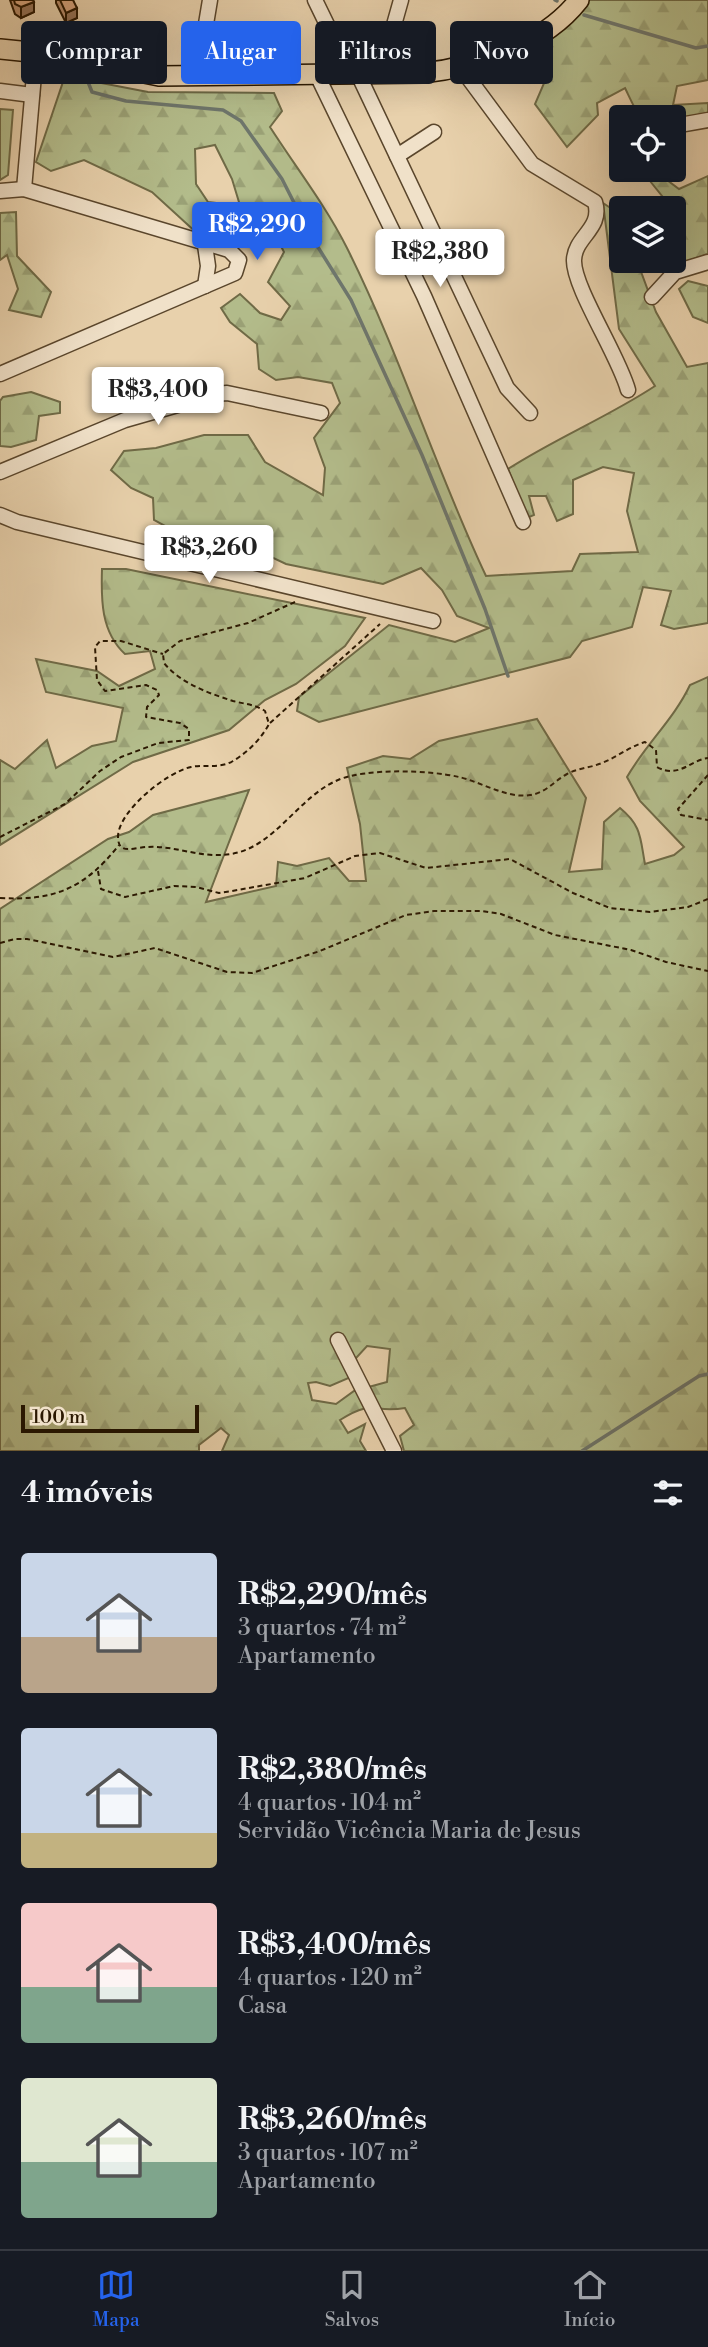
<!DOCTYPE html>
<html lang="pt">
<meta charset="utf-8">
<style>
body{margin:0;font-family:"Libre Bodoni",serif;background:#20242c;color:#f1f3f6;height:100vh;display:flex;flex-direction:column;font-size:26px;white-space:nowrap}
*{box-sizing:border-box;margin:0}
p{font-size:23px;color:#9ea1a6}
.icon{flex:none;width:38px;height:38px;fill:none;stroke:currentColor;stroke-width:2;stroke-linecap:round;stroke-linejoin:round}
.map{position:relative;height:1451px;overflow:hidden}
.panel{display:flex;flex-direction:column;background:#171b24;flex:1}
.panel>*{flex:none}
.guide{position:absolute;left:21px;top:21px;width:667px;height:63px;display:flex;gap:14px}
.buttons{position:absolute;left:609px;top:105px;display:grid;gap:14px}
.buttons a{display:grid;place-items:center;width:77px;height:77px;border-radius:7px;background:#171b24;box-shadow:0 7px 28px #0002;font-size:35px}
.scale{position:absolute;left:21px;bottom:18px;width:178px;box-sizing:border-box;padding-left:7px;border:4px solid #2b1801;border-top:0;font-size:19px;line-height:24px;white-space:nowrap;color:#2b1801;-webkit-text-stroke:5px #f0e1c9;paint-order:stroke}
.price{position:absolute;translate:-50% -60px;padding:0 16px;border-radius:7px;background:#fff;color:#222;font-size:23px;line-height:46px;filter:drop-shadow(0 2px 4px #0008)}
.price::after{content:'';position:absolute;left:50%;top:42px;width:21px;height:16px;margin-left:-10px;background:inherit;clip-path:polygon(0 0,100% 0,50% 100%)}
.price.active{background:#2563eb;color:#fff}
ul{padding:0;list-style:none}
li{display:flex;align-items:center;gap:21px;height:175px;padding:0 21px}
li span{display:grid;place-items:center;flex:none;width:196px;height:140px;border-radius:7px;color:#555}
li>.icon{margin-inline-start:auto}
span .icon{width:84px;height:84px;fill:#fffc;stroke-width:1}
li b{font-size:30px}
h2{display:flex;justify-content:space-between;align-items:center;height:84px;padding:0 21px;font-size:30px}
.chip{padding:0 24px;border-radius:7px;background:#171b24;box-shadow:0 7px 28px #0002;font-size:24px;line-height:63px}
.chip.active{background:#2563eb;color:#fff}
.tab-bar{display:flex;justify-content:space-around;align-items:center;height:98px;border-top:2px solid #363941;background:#171b24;font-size:19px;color:#9ea1a6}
.tab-bar a{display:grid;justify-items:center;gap:4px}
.tab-bar .active{color:#2563eb}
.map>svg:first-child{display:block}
</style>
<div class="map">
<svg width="708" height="1451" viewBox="0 0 708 1451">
<defs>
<pattern id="forest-firs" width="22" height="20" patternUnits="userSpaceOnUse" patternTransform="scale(1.75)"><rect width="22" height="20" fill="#b3bc8b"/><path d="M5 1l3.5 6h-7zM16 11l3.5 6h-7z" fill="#9aa176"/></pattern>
</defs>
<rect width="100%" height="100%" fill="#e8d1ac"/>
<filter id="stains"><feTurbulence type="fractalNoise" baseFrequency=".00286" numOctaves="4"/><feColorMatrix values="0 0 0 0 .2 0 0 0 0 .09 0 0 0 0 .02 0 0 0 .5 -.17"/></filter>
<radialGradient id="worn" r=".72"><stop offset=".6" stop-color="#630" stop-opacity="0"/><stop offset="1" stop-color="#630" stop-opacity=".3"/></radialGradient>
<!-- grass -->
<path fill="#b3bc8b" stroke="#6f6a46" stroke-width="2" d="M0 109 13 110 8 175 0 180Z"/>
<!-- forest -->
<g fill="url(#forest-firs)" stroke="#6f6a46" stroke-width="2" fill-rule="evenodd">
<path d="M587 0H708V80L677 86 673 105 708 103V113L674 120V117C636 117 641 121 625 88L597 103 598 115 567 147 535 104 545 81 510 59Z"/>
<path d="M65 76 148 92 274 93 282 111 270 127C295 166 326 206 347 248 400 354 435 468 486 576L572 571 580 554 638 552 627 511 634 473 603 467 573 480V514L557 521 546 496H529L534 515 527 518 508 469C556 438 608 417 655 386L619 329 603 203 621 215V261H637L656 312 687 367 708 363V623L674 629 661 625 671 591 643 587 632 627 582 641 570 657 319 722 297 711 299 697 389 625 455 642 489 628 457 616 442 590 421 568 383 584 286 564 269 556 272 544 261 542 233 556 211 534 185 537 154 520 153 498 131 488 111 470 124 451 156 448 204 435H248L265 462 323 495 325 468 314 438 340 403 332 383 298 377 276 380 259 369 257 344 230 322 221 308 240 294 260 313 281 320 290 306 268 282 284 252 269 223 242 212 232 179 215 145 195 149 196 184 208 202 224 204 225 221 199 235 152 192 84 160 51 171 36 162Z"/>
<path d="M659 174 679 189 708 176V254L685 262 674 260V208H641L662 196 650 181Z"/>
<path d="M16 212 17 256 51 292 41 317 9 310 18 289 7 255 0 260V213Z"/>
<path d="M688 281 708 286V323L693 317 679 289Z"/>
<path d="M31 392 60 402V413L39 416 36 440 11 447 0 446V401L3 397Z"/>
<path d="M102 569H126L365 618 345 646 296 684 265 700 229 730 133 762 0 845V760L15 769 47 740 56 768 92 746 116 741 123 708 46 692 36 659 97 671 119 686 155 669 150 651 125 654C101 632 101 600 102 569Z"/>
<path d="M708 677V1451H404L400 1436 414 1425 405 1408C372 1414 375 1398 340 1420L348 1433 365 1424 360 1441 366 1451H222L229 1435 221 1428 199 1445V1451H0V909L108 839 129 832 153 815 249 790 206 902 276 886 278 862 297 866 329 858 349 881H366L360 824 347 768 383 756 410 759 439 741 537 719 586 798 569 872 602 869 604 822 620 808C642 826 640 838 645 864L674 855 684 847 640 801 627 777C646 744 674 719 690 685ZM367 1346 390 1349 387 1382 354 1391 336 1404 312 1400 308 1383 316 1382 330 1386 358 1374 356 1358Z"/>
</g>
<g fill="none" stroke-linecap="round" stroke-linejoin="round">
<!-- stream -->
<g stroke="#6e766c" stroke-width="3.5">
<path d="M555 0 557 1"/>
<path d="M584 15 696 48 708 46"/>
<path d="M88 82 92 92 126 101 223 110 241 121 282 179 311 236 351 300 422 455 485 609 508 676"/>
<path d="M582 1451 699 1376 708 1374"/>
</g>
<!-- minor casing -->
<g stroke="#5a462c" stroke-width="17">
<g id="minor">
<path d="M210 0 206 24 212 76"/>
<path d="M315 0 351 74"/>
<path d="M401 0 392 32 406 74"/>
<path d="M461 68 532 164 595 202C603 229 575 236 574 260 573 287 619 356 628 390"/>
<path d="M358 74 507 388 530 413"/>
<path d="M317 75 424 296 523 522"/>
<path d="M0 91 32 95"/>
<path d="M674 126 708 120"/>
<path d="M397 156 434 132"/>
<path d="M24 189 36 52"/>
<path d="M0 191 24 189 229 250 239 260 235 273 0 374"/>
<path d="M205 245 208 266 205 286"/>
<path d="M652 297 675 272 708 262"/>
<path d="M0 472 125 420 216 394 227 393 321 413"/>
<path d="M0 515 17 522 433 621"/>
<path d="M338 1340 394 1451"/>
</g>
</g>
<!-- major casing -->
<g stroke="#2b1801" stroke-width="22">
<path id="major" d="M0 49 50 54 159 76 423 73C477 67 544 45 579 0"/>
</g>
<!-- path -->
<g stroke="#2b1801" stroke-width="2" stroke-dasharray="5 3.5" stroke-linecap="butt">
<path d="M295 602 248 623 180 641 163 654 164 663C180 683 208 693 233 701 244 704 254 704 265 711L269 724C261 739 248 752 233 761 220 769 205 764 191 767 167 772 118 811 118 837 118 856 136 847 147 847 175 845 201 859 231 854 275 847 298 797 338 780 366 768 429 770 459 777 481 782 508 799 530 795 546 793 554 781 567 774 578 768 590 768 602 763 617 757 629 747 645 742L656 750 657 767C679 779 690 760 708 758"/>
<path d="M270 723 380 624"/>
<path d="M708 775 678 809 681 815 708 820"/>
<path d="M0 837 65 804 100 771 121 757 158 743 189 740V729L180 723 146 717 147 707 159 695 157 690 146 685 105 691 97 680 95 647 100 641H121L163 654"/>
<path d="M98 871 101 889 125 897 174 886 196 887 219 893 232 891 305 878 355 856 380 853 426 868 510 859 573 893 610 908 650 912 688 907 708 899"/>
<path d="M0 898C55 901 85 888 119 845"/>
<path d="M0 943 15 939H27L113 957 155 948 227 972 252 973 320 951 406 915 434 911H481L501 914 555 935 631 950 666 962 708 971"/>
</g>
<!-- minor -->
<use href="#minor" stroke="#f0e1c9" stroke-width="14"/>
<!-- major -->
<use href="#major" stroke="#e8d1ac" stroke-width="19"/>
</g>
<!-- wall -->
<g fill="#b88d6b" stroke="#2b1801" stroke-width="2">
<path d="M10 0H33L34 12 21 18 15 14Z"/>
<path d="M56 0H73L77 18 66 23 56 3Z"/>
</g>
<!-- shaded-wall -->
<g fill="#967357" stroke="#2b1801" stroke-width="2">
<path d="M34 2V12L21 18V7Z"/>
<path d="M77 8V18L66 23V13Z"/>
</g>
<!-- building -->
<g fill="#d6a47c" stroke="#2b1801" stroke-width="2">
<path d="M14 0H33L34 2 21 7 15 4Z"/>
<path d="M60 0H73L77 8 66 13Z"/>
</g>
<rect width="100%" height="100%" filter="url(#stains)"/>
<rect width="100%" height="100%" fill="url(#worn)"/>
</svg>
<div class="buttons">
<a><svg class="icon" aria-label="locate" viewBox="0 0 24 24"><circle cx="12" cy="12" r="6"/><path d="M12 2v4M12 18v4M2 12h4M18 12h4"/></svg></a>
<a><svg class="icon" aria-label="layers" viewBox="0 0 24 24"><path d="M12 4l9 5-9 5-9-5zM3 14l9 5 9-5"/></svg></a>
</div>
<div class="scale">100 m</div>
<b class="price active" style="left:257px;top:262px">R$2,290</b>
<b class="price" style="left:440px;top:289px">R$2,380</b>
<b class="price" style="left:158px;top:427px">R$3,400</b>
<b class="price" style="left:209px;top:585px">R$3,260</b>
<div class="guide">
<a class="chip">Comprar</a>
<a class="chip active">Alugar</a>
<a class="chip">Filtros</a>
<a class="chip">Novo</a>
</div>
</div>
<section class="panel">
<h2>4 imóveis<svg class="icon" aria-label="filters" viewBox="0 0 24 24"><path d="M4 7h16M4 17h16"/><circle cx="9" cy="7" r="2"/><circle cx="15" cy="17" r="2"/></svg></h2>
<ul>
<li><span style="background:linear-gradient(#c9d6e8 60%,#b9a48a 0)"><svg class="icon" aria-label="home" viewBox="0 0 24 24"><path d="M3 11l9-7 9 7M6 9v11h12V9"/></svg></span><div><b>R$2,290/mês</b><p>3 quartos · 74 m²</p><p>Apartamento</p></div></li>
<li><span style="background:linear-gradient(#c9d6e8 75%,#c2b280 0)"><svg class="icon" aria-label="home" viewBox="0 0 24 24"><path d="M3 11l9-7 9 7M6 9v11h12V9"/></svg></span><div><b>R$2,380/mês</b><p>4 quartos · 104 m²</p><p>Servidão Vicência Maria de Jesus</p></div></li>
<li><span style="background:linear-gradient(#f6c9c9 60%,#7fa58c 0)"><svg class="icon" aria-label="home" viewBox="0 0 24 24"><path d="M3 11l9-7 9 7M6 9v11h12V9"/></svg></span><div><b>R$3,400/mês</b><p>4 quartos · 120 m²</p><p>Casa</p></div></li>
<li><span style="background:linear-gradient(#dfe7d0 60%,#7fa58c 0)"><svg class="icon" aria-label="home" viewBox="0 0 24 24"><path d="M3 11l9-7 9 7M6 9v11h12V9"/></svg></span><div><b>R$3,260/mês</b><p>3 quartos · 107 m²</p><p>Apartamento</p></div></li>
</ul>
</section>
<nav class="tab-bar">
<a class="active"><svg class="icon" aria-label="map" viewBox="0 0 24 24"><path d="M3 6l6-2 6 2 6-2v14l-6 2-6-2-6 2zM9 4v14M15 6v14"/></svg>Mapa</a>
<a><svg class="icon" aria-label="saved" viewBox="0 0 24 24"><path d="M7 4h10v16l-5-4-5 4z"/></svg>Salvos</a>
<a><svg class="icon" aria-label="home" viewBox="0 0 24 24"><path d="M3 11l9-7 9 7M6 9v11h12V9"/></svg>Início</a>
</nav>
